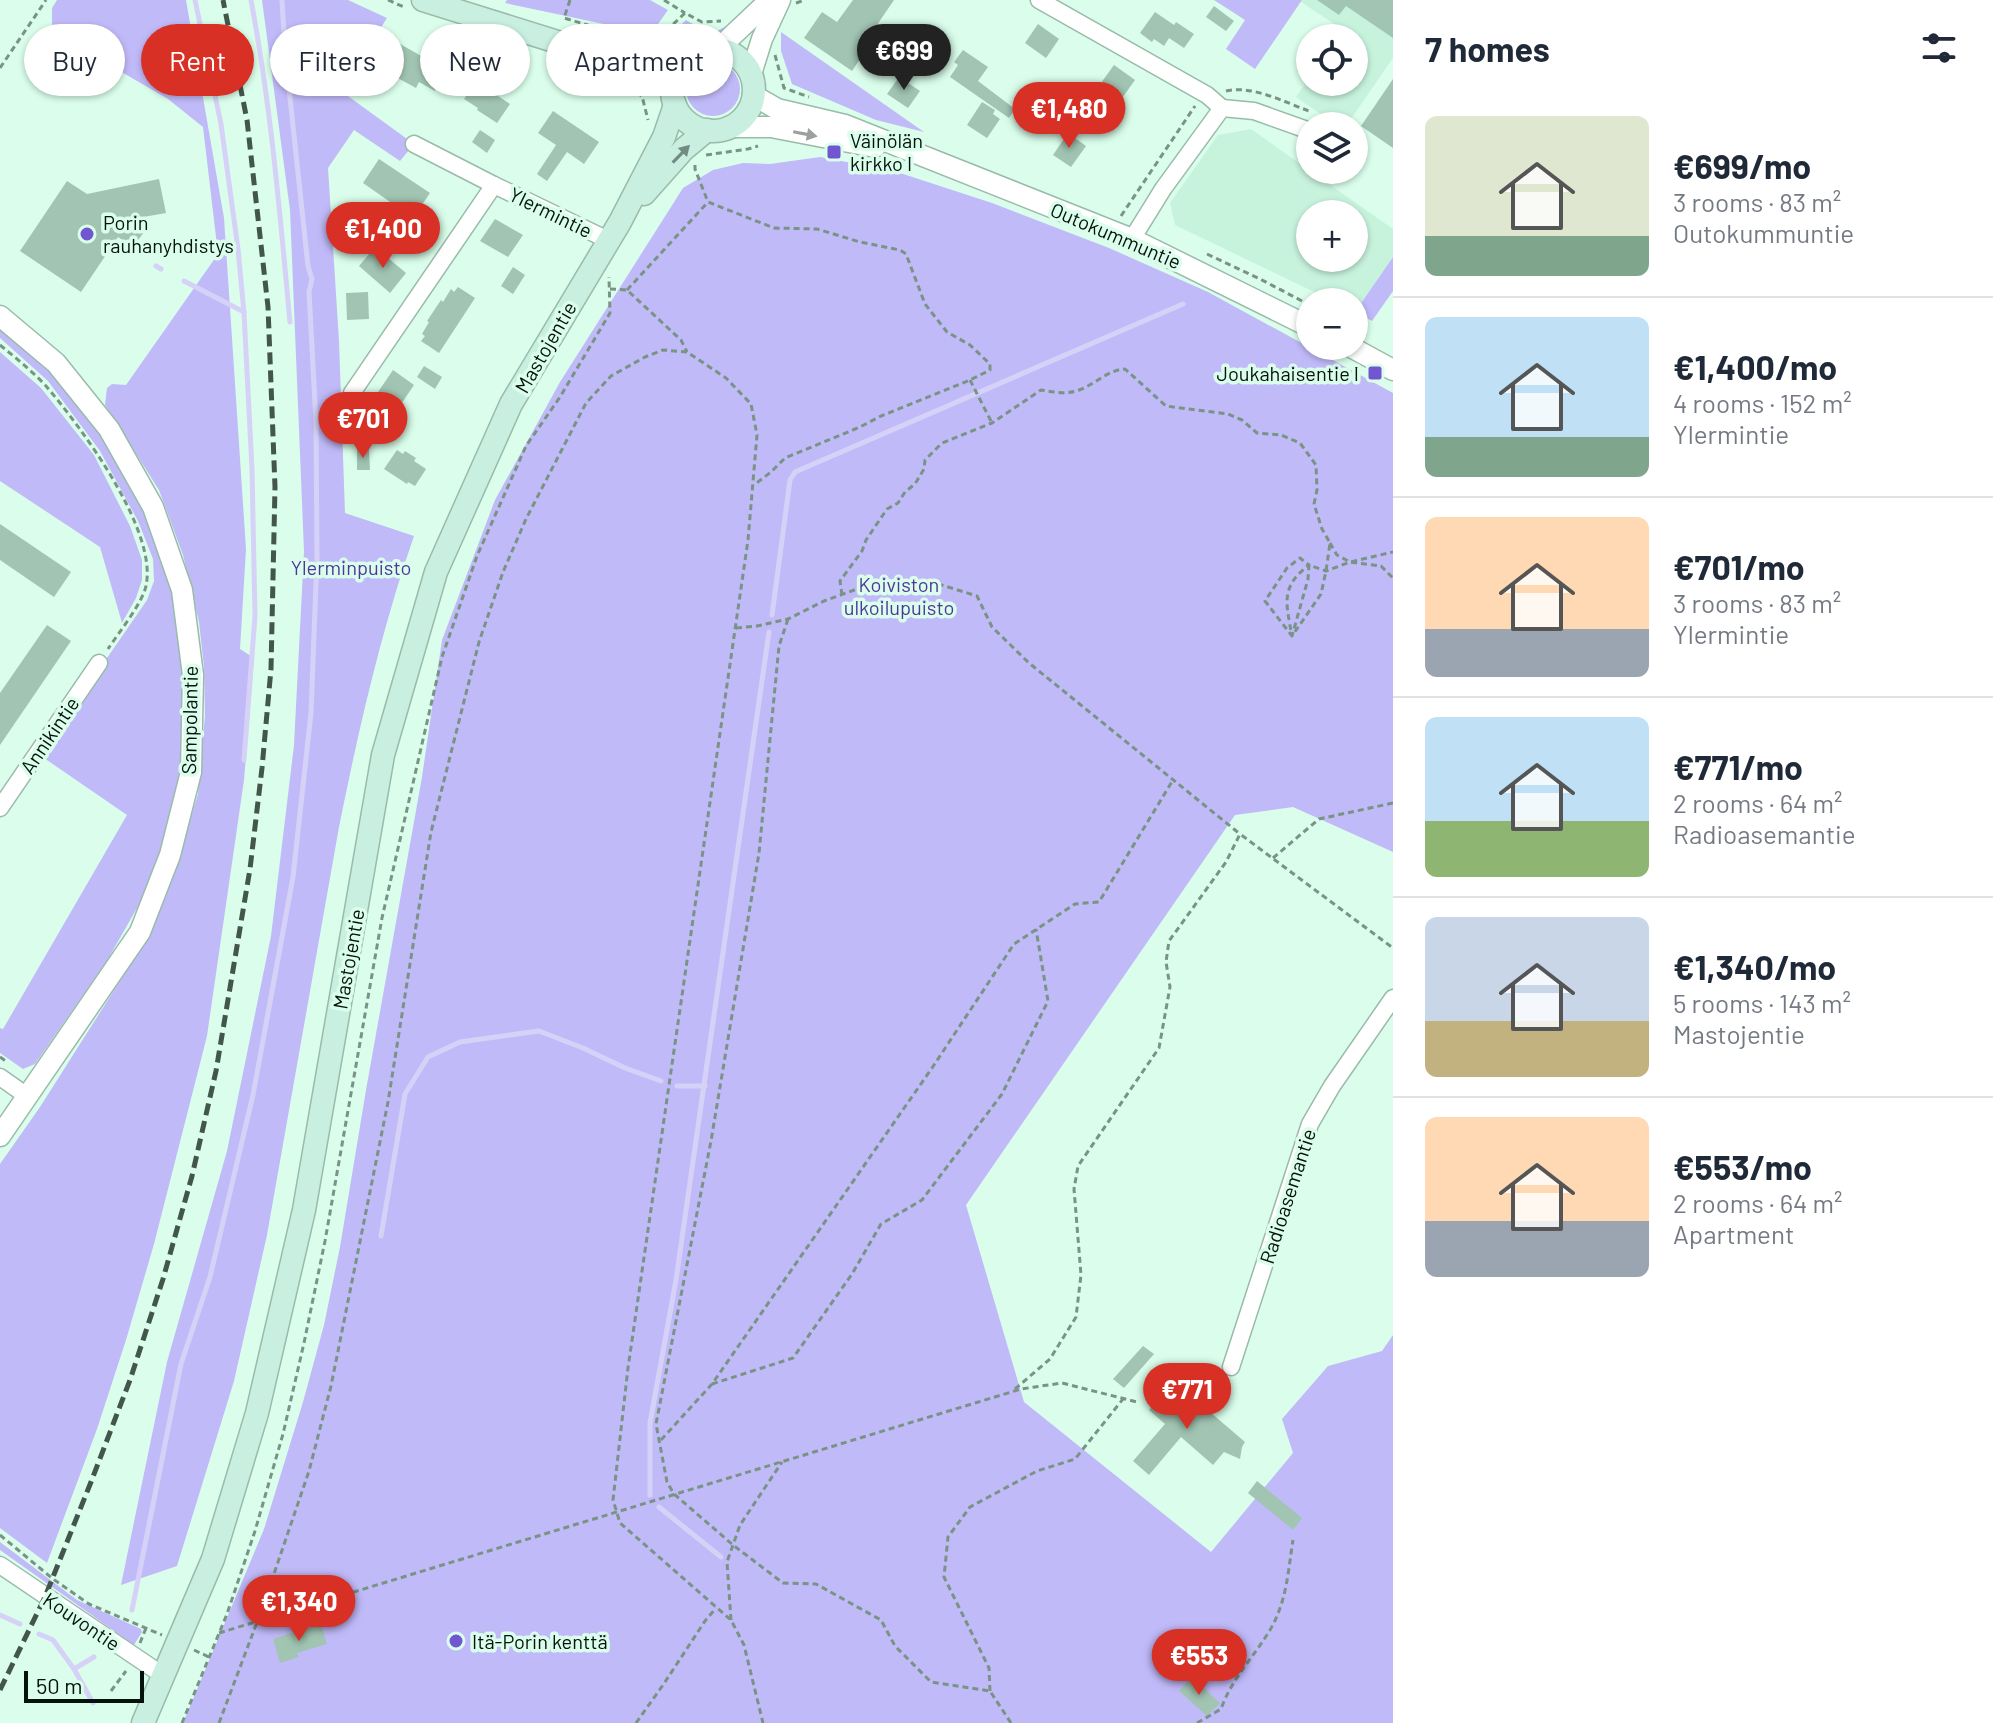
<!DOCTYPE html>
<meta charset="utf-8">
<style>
body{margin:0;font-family:Barlow,sans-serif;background:#f2f2f3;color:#1f2937;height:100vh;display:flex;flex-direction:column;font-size:30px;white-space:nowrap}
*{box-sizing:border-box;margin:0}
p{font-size:26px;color:#747a83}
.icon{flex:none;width:44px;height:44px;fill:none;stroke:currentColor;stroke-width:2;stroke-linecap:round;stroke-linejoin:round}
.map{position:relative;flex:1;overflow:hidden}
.drawer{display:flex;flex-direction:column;background:#fff;width:600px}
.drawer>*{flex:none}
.hud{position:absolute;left:24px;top:24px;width:760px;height:72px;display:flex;gap:16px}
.controls{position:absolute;left:1296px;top:24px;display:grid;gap:16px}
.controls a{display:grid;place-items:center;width:72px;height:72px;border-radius:50%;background:#fff;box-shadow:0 2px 6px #0004;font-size:40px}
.scale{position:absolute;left:24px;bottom:20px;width:120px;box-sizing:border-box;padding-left:8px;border:4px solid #06120c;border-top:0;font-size:22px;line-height:28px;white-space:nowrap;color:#06120c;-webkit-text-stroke:6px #dafeeb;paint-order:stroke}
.price{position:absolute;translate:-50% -68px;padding:0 18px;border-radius:28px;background:#d93025;color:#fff;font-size:26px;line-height:52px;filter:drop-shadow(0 2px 4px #0008)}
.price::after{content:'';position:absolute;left:50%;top:48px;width:24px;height:18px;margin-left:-12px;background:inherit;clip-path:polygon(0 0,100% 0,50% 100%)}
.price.selected{background:#222;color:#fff}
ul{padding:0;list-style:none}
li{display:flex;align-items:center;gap:24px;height:200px;padding:0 32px}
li+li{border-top:2px solid #e0e1e3}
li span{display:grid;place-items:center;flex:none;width:224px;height:160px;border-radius:12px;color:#555}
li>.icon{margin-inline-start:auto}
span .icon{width:96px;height:96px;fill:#fffc;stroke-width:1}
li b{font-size:34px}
h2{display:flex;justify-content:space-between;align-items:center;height:96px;padding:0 32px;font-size:34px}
.chip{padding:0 28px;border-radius:36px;background:#fff;box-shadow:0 2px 6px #0004;font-size:28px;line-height:72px}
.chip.selected{background:#d93025;color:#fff}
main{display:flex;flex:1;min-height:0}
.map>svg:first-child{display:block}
</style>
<main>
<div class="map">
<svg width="1393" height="1723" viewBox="0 0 1393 1723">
<rect width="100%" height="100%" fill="#dafeeb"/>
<!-- built -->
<g fill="#c7f3dd" fill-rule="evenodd">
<path d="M1302 0H1393V58L1346 126H1338L1296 97 1310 77V82H1354V38H1337L1342 29 1301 2Z"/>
<path d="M1251 129 1393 229V257L1355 312 1354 302H1335L1175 225 1170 203 1218 135ZM1310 214H1354V258H1310Z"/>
</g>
<!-- green -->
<g fill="#c1baf9">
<path d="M57 0H186L224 218 246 549 240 649 254 658 244 780 207 1036 154 1244 126 1340 97 1429 47 1563 0 1528V1164L40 1107 132 962 170 885 198 794 205 716 204 667 199 622 183 555 159 490 105 405 107 388 112 384 126 385 218 254 203 127 168 99 113 67 92 51 89 55 52 30V8Z"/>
<path d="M262 0H348L387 18 341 91 414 144 400 161 354 130 328 168 339 341 345 513 414 536C381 631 359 728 339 827L267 1235 234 1381 177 1566 121 1585 167 1362 227 1151 271 936 294 745 304 551 290 210Z"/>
<path d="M507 0H650L668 10 651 34 505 3Z"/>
<path d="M1214 0H1302L1255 69 1226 49 1245 20Z"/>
<path d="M686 20 708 33 717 31 730 24C710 45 688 43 661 44Z"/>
<path d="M781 32 924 132 876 120 792 84 781 51Z"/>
<circle cx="713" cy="89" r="27"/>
<path d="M820 157 894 171 992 203 1109 248 1208 292 1393 393V852L1293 807 1235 815 966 1205 1024 1402 1211 1552 1293 1453 1282 1419 1328 1366 1382 1351 1393 1335V1723H183L264 1529 303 1402 324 1325 340 1247 366 1090 422 777 442 640 495 500 560 382 683 188 713 170 743 163 770 164Z"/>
<path d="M1393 257V291L1372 321 1355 312Z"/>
<path d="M0 327 59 381 106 442 147 514 172 588 186 686 182 762 162 846 141 901 108 959 35 1064 23 1069 0 1053V1028L3 1029 127 815 44 758 45 748 147 600 154 581 153 559 138 521 100 451 48 381 0 338Z"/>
<path d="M0 352 41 388 94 455 130 526 142 560V580L136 598 122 623 100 547 0 481Z"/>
<path d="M0 1542 77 1600 141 1629 142 1632 134 1645 0 1550Z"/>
</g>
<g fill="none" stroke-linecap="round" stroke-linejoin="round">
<!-- stream -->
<g stroke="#d6d2f7" stroke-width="5">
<path d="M195 0 221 124 238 249 244 313 252 469 255 616 244 760"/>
<path d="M251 0C271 106 280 215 290 322"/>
<path d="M156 266 161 269"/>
<path d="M184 281 244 312"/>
<path d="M772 615 790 480 795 472 1183 304"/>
<path d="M677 1086H705"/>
<path d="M381 1236 405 1094 428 1057 460 1042 539 1031 583 1048 625 1068 661 1081"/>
<path d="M650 1495V1423L676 1280 769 632"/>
<path d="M659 1507 721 1557"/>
<path d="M132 1610 181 1364 210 1277 253 1095 293 877 311 713 317 557 316 422 309 292 312 279 308 266 285 51 282 0"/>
<path d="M0 1615 20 1624"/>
<path d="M39 1634 53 1640 74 1669 94 1657"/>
<path d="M74 1669 93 1703"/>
</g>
</g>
<!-- building -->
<g fill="#a2c5b3">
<path d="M853 0H894L866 41 870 44 852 71 804 38 822 12 837 22Z"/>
<path d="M1317 0H1393V38L1346 6 1339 15Z"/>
<path d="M1214 6 1234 21 1226 31 1206 17Z"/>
<path d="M1155 12 1174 25 1176 22 1194 34 1184 48 1169 38 1164 46 1154 39 1152 42 1140 33Z"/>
<path d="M1038 24 1059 39 1046 58 1025 43Z"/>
<path d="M52 30 91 56 73 83 34 57Z"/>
<path d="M393 40 446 70 435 91 419 82 416 88 383 70 389 58 384 55Z"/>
<path d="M963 50 988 67 978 81 1015 109 1009 118 950 77 958 65 954 62Z"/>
<path d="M1114 65 1135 80 1120 101 1101 83Z"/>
<path d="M899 77 920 91 908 108 887 94Z"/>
<path d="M1393 79V148L1361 126Z"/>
<path d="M476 81 485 87 487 84 500 93 498 96 510 104 497 123 477 110 478 108 464 99Z"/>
<path d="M982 102 995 110 993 114 1000 119 987 138 967 125Z"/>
<path d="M553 111 599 142 584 164 567 152 547 181 537 174 556 145 538 133Z"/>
<path d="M480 130 495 140 487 153 472 142Z"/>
<path d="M1068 133 1086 146 1071 167 1053 155Z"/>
<path d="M379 159 430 193 413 218 363 183Z"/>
<path d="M159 179 166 213 126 220 144 232 133 247 118 237 81 292 20 251 67 181 87 194Z"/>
<path d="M495 219 523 235 508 257 480 241Z"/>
<path d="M375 247 406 273 390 293 359 266Z"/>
<path d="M513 267 525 275 513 294 501 286Z"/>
<path d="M458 287 475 298 439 353 421 341 425 336 422 334 429 322 427 321 441 300 443 302 451 289 454 292Z"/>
<path d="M368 292 369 319 347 320 346 293Z"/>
<path d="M424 366 442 377 435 389 417 377Z"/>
<path d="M393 370 414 385 397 410 376 395Z"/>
<path d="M357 449H369L370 470H357Z"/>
<path d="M397 450 403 454 405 451 416 458 414 461 426 469 415 486 408 482 407 484 384 469Z"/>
<path d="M0 524 71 572 54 597 0 560Z"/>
<path d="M47 625 71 641 0 745V693Z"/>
<path d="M1143 1346 1154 1354 1124 1388 1113 1379Z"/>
<path d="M1175 1382 1245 1442 1242 1447 1240 1459 1224 1452 1213 1465 1181 1437 1149 1475 1133 1461 1165 1424 1149 1410Z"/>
<path d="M1257 1481 1302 1518 1293 1530 1248 1493Z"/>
<path d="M321 1624 327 1644 297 1653 299 1657 280 1663 273 1639Z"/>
<path d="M1192 1677 1220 1703 1207 1716 1179 1691Z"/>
</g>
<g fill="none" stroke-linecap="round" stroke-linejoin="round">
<!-- minor casing -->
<g stroke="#99bba9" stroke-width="19">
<g id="minor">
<path d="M1039 0 1207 95 1222 108"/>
<path d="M414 144 494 185 608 240"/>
<path d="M1132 239 1163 189 1222 108 1254 111 1310 131"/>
<path d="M352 393 494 185"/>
<path d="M0 808 99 663"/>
<path d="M0 1077 27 1096"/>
<path d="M1231 1367 1310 1124 1332 1086 1393 998"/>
<path d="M0 1565 164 1676"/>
</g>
</g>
<!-- tertiary casing -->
<g stroke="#99bba9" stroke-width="23">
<g id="tertiary">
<path d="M718 49 770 0"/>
<path d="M751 74 762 39 780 0"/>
<path d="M753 95 777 109 845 125 1132 239 1310 327"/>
<path d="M728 127H771L875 147"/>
<path d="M0 316 56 363 109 429 153 507 182 590 193 675 191 772 170 855 140 932 0 1136"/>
<path d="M1349 346 1393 370"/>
</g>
</g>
<!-- secondary casing -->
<g stroke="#99bba9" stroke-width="25">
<g id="secondary">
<path d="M423 0 647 70 672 84"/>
<path d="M596 43 653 51 697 52"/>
<circle cx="713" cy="90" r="41"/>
<path d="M644 194 684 149 707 130"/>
<path d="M143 1723 213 1559 257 1413 304 1210 383 755 436 572 511 404 620 222 664 137 675 105"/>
</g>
</g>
<!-- path -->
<g stroke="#799385" stroke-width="3" stroke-dasharray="6 4" stroke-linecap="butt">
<path d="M388 0 404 7"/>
<path d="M570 0 564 18 591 26"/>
<path d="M664 0 685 13"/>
<path d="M796 3 805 0"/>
<path d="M666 31 685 13 702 22 721 21"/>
<path d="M775 55 784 88 809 97"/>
<path d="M0 68 46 0"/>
<path d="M619 83 642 96 648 120"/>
<path d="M1226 91C1253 85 1284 102 1309 111"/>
<path d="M706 155 748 149 758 146"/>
<path d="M695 165V169L708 202 774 228 817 229 860 242 900 250 906 254 925 304 947 332 970 345 990 364V370L970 380 881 416 860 427 785 458 771 472 754 485"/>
<path d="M1121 216 1195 106"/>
<path d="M1207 254 1260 279 1304 302"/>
<path d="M610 289 627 290 681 340 687 352"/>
<path d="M627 290 708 202"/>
<path d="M0 345C16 358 32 371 46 386 81 427 158 530 146 586 142 604 119 632 108 649"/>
<path d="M970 380 992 423"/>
<path d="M1330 543 1337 555 1350 562 1393 552"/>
<path d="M842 595 840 581 862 551 866 540 887 509 898 503 905 492 915 484 924 469 925 460 942 443 992 423 1041 390C1055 392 1066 395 1079 390 1096 384 1107 370 1125 369L1166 406 1228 414 1242 420 1257 433 1281 435 1300 443 1316 465 1317 490 1314 504 1322 529 1330 543 1326 571 1321 594 1292 636 1265 601 1287 568 1300 558 1309 565C1280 587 1286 603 1292 636L1308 579 1309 565 1326 571 1350 562 1381 566 1393 578"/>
<path d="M788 619 779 646 759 853 711 1141 656 1424 667 1482 674 1494 733 1545 783 1583 816 1584 881 1620 895 1646 931 1682 990 1691 1011 1723"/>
<path d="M736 628 757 626 788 619 824 601 868 585 932 582 977 596 992 627 1029 663 1240 834"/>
<path d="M1273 858 1319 819 1393 803"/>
<path d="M0 1057 7 1062"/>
<path d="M712 1384 793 1358 852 1274 881 1224 922 1200 1002 1094 1048 1001 1036 929"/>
<path d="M1015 1389 1050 1359 1076 1317 1081 1275 1074 1189 1078 1166 1159 1048 1170 987 1166 962 1169 941 1226 862 1240 834 1393 948"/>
<path d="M661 1440 712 1384 932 1068 1014 944 1075 904 1099 902 1173 780"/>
<path d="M0 1535 53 1579 89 1604 162 1635"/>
<path d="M731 1620 727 1562 740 1525 782 1462"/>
<path d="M219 1633 1021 1389 1062 1383 1137 1402"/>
<path d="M140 1643 146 1628"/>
<path d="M194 1650 209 1657"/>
<path d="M111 1691 126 1671"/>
<path d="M990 1691 989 1668 944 1577 948 1537 970 1507 1037 1471 1075 1459 1123 1399"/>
<path d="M182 1723 227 1614 255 1531 283 1434 304 1343 325 1241 382 918 442 657 477 556 526 446 560 397 610 313 609 277"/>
<path d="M219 1723 262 1609 309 1471 331 1386 388 1102 431 832 479 642 503 572 526 519 586 403 611 376 645 357 663 350 687 352 726 378 751 404 757 435 748 540 628 1368 613 1500 620 1523 731 1620 744 1645 763 1723"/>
<path d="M636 1723 663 1685 705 1621 716 1608"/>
<path d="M1197 1723 1221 1709C1232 1678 1254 1657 1270 1630 1287 1601 1288 1571 1293 1540"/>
</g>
<!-- minor -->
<use href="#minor" stroke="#fff" stroke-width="16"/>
<!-- tertiary -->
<use href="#tertiary" stroke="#fff" stroke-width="20"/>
<!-- secondary -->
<use href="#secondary" stroke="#c8efe0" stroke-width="22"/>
<!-- rail -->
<path stroke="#43564c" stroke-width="5" stroke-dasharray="12 6" stroke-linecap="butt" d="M0 1690 45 1597 91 1482 130 1380 163 1279 192 1176 216 1071 250 869 262 768 271 669 275 487 268 307 247 120 223 0"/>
</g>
<!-- one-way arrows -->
<defs><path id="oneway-solid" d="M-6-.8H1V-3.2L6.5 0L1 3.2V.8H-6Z" transform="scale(2)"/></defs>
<use fill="#9ba09e" href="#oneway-solid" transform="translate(805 134) rotate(11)"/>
<use fill="#718c81" href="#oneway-solid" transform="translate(681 154) rotate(-46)"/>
<!-- markers -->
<g fill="#7156d0" stroke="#dafeeb" stroke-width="3">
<rect x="826" y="144" width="16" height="16" rx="4"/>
<circle cx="87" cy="234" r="8"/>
<rect x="1367" y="365" width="16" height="16" rx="4"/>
<circle cx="456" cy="1641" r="8"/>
</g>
<g text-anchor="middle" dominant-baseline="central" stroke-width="7" stroke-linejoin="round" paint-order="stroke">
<!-- poi labels -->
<g font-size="20" fill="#06120c" stroke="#dafeeb" text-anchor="start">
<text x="850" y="140">Väinölän<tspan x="850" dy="23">kirkko I</tspan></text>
<text x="103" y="222">Porin<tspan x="103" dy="23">rauhanyhdistys</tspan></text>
<text x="1359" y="373" text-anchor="end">Joukahaisentie I</text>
<text x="472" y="1641">Itä-Porin kenttä</text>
</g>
<!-- street labels -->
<g font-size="20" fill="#06120c" stroke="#dafeeb">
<text transform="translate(551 212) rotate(26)">Ylermintie</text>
<text transform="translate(1116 235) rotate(23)">Outokummuntie</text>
<text transform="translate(545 347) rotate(-60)">Mastojentie</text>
<text transform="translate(189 720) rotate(-89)">Sampolantie</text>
<text transform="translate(49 735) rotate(-56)">Annikintie</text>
<text transform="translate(348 959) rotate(-80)">Mastojentie</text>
<text transform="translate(1287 1196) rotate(-72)">Radioasemantie</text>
<text transform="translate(82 1621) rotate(34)">Kouvontie</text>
</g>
<!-- park labels -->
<g font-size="20" fill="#4f379a" stroke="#dafeeb">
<text x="351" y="567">Ylerminpuisto</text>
<text x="899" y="584">Koiviston<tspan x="899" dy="23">ulkoilupuisto</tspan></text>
</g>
</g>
</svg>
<div class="controls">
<a><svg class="icon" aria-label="locate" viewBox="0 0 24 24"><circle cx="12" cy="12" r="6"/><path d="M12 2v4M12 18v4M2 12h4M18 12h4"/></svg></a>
<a><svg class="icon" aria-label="layers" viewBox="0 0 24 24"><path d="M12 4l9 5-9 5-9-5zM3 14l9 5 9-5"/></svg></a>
<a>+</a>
<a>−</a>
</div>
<div class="scale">50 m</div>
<b class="price selected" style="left:904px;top:92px">€699</b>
<b class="price" style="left:1069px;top:150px">€1,480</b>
<b class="price" style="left:383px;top:270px">€1,400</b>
<b class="price" style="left:363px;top:460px">€701</b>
<b class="price" style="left:1187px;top:1431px">€771</b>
<b class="price" style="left:299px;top:1643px">€1,340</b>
<b class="price" style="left:1199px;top:1697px">€553</b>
<div class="hud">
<a class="chip">Buy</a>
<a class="chip selected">Rent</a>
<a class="chip">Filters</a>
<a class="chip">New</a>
<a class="chip">Apartment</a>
</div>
</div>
<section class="drawer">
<h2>7 homes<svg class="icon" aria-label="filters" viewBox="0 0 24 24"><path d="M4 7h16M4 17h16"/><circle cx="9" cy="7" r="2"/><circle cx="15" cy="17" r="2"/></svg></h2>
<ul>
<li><span style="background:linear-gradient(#dfe7d0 75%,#7fa58c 0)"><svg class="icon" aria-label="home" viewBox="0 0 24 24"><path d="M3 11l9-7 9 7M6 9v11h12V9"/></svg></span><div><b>€699/mo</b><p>3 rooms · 83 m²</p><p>Outokummuntie</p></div></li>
<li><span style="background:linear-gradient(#bfe0f5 75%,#7fa58c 0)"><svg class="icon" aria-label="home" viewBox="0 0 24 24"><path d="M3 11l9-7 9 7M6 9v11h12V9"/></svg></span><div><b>€1,400/mo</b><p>4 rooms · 152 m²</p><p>Ylermintie</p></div></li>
<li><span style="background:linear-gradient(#ffd9b3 70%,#9aa5b1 0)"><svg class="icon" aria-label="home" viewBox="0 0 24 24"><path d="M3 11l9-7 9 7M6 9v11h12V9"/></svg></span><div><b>€701/mo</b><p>3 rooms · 83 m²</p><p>Ylermintie</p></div></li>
<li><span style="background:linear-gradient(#bfe0f5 65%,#8fb573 0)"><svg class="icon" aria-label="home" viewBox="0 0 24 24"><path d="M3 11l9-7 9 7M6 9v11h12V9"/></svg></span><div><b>€771/mo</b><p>2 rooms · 64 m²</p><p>Radioasemantie</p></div></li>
<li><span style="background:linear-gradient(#c9d6e8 65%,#c2b280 0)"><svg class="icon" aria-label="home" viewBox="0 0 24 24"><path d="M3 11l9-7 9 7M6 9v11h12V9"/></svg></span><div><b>€1,340/mo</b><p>5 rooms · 143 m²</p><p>Mastojentie</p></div></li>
<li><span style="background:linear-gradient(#ffd9b3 65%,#9aa5b1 0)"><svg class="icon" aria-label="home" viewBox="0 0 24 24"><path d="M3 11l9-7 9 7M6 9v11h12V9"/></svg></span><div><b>€553/mo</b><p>2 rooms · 64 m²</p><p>Apartment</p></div></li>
</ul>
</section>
</main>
